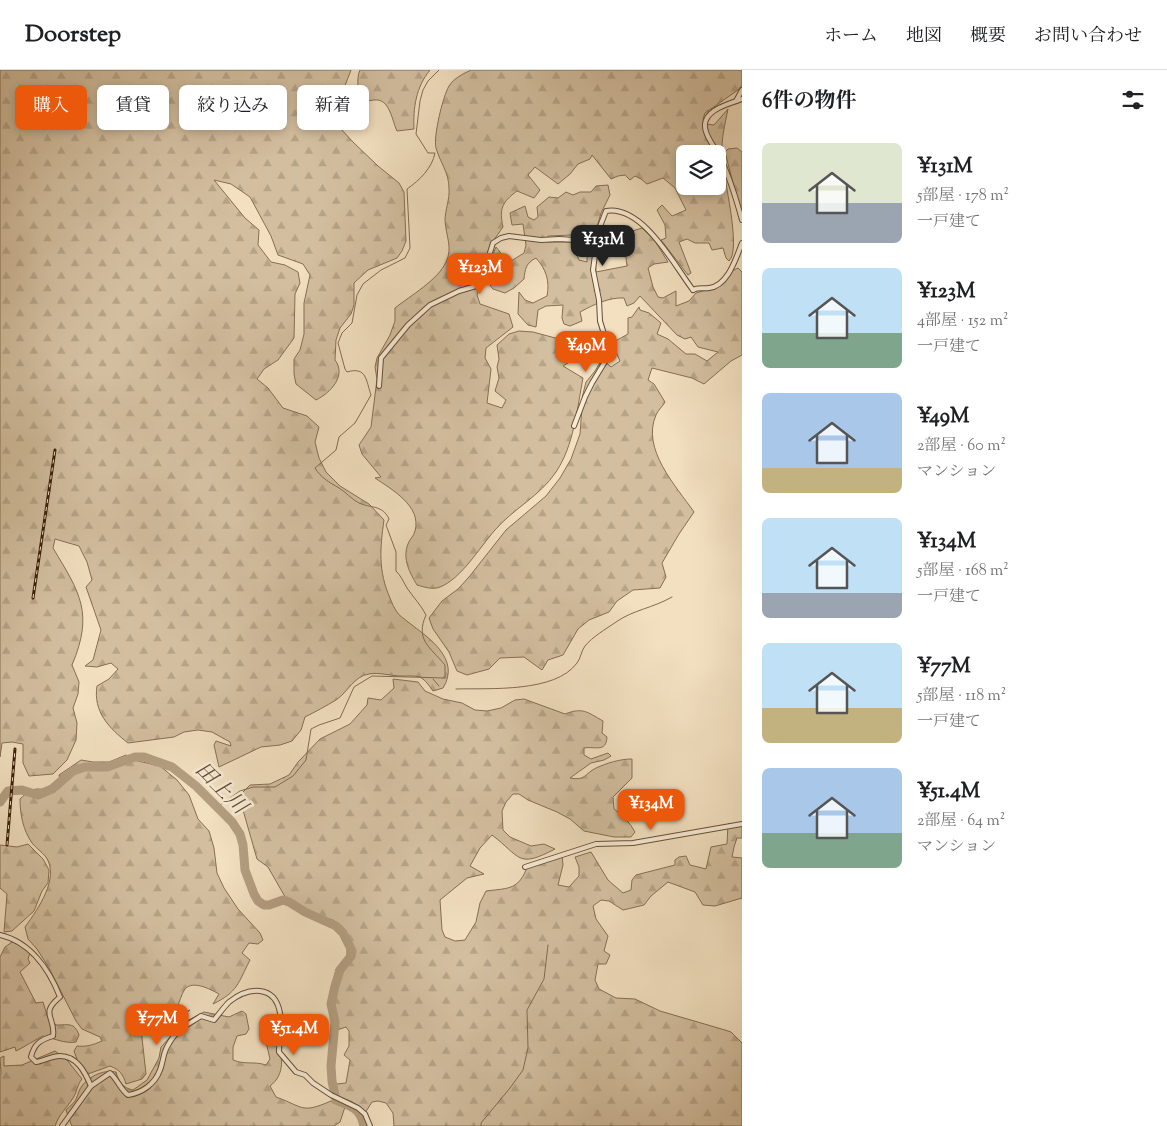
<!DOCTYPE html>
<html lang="ja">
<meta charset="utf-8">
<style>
body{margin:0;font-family:"Sorts Mill Goudy","Noto Serif JP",serif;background:#f6f6f6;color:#202124;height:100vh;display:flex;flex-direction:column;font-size:19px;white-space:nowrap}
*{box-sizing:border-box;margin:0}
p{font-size:16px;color:#757577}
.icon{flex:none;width:28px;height:28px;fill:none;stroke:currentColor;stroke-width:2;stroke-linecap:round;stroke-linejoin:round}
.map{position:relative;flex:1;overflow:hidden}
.sheet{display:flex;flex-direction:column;background:#fff;width:425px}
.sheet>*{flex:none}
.top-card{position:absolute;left:15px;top:15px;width:475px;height:45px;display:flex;gap:10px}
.buttons{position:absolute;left:676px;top:75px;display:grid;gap:10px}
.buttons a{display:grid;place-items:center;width:50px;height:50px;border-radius:8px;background:#fff;box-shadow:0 2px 8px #0003;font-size:25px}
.price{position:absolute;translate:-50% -42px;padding:0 11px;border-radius:10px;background:#ea580c;color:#fff;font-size:16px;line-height:32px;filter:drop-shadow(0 1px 2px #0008)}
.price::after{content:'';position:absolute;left:50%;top:30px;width:15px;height:11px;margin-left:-8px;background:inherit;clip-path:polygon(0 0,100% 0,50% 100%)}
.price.current{background:#222;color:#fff}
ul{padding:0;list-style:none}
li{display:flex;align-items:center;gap:15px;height:125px;padding:0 20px}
li span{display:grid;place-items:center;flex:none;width:140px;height:100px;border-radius:8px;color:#555}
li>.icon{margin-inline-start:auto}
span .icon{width:60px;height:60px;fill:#fffc;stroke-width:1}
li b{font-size:21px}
h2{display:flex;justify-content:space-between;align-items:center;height:60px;padding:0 20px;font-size:21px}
.chip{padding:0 18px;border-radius:8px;background:#fff;box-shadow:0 2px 8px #0003;font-size:18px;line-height:45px}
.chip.current{background:#ea580c;color:#fff}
header{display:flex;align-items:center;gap:30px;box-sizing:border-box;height:70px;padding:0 25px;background:#fff;border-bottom:1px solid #e0e0e0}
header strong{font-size:24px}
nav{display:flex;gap:28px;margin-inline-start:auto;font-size:18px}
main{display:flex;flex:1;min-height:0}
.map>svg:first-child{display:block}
</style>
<header>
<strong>Doorstep</strong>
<nav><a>ホーム</a><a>地図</a><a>概要</a><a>お問い合わせ</a></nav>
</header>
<main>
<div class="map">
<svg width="742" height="1056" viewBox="0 0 742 1056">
<defs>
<pattern id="forest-firs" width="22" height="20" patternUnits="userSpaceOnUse" patternTransform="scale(1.25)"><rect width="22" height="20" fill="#d3bfa0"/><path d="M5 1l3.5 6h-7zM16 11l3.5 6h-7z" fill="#b6a488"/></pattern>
</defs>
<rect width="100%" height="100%" fill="#f2e0c0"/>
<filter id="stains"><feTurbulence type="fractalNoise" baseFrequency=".004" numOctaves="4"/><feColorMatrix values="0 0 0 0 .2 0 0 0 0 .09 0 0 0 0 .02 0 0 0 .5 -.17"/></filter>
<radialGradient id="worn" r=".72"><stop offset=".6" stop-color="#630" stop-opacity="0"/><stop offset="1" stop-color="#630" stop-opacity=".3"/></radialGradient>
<!-- forest -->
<g fill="url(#forest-firs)" stroke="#866f53" fill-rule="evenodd">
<path d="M0 0H351L338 34 329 46 353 72 378 96 399 113 404 122 406 171 402 181 397 188 368 200 354 213V235L351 244 340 258 336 270 335 290C347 306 330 323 316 330L296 314 294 304V289L300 280 304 264V233L310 205 303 194 278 185 271 166 250 127 231 114 214 110 245 148 259 160 258 175 271 192 285 195 298 202 300 213 295 224 294 268 278 290 264 299 257 309 268 318 283 338 307 346 319 357 315 372 319 388 326 402 340 416 369 434 384 450C380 478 378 501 390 528 392 533 394 538 397 542 399 546 405 549 408 552 429 568 461 589 443 618L433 621C421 604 420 606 401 606 391 606 379 602 369 604 354 606 348 622 336 630 326 636 315 642 305 647L301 660 292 671 280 675 261 677 219 697 214 675 216 671 231 676 230 672 212 662 198 660 184 662 174 667 128 673C109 658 93 642 97 616L109 609 118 599 111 593 97 597 85 596 93 590 101 560 86 517 92 510 87 492 79 476 55 469 53 478C80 523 94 543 72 595L79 612 78 624 73 638 77 653 76 670 67 690 53 704 29 706 23 693V674L12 672 2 673 0 687Z"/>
<path d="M360 0H430C416 17 413 38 414 59L397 61C392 51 390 28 374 30 368 30 365 33 358 32 359 23 356 8 360 0Z"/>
<path d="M471 0H742V15L738 20 705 43 703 49 706 54 714 55 728 39C725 54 721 70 722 85 723 108 742 179 729 191L726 188 723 178 712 180 709 173H695L687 169 679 172 691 203 688 205 661 170 666 168 665 155 657 140 662 135 672 146 686 140 675 118 663 108 647 114 641 109 635 106 630 110 625 105 618 106 611 109 592 85 590 89 578 94 570 104 558 114 535 97 528 105 540 120 534 128 517 121C502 132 499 139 503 157L491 174 482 196 483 207 477 225 480 234 509 244 513 257 486 278 485 288 491 299 487 333 502 338 506 330 495 321 499 308 497 297 499 289 497 275 509 264 519 261 533 262 559 269 574 265 576 288 563 296 583 308C577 339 574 375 556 402 540 426 513 439 495 460 480 477 461 509 440 517 433 520 424 517 417 515 410 503 402 489 408 474 409 470 414 466 415 461 422 436 391 419 375 408L381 407 362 384 359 375 371 357 377 309 375 297 377 288 390 265 395 251V238C410 226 438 210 446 192 453 178 446 166 445 151 445 140 450 129 449 118 449 103 440 92 436 78 433 67 443 26 449 16 454 8 463 4 471 0ZM685 84H718V116H685Z"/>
<path d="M737 78 742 82V139L740 141 725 82 728 79Z"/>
<path d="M608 115 610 125 601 143 595 164 548 166 547 172H572L579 190 587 192V169H594L596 202 627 196 623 164 642 158 655 171 668 192 654 194 648 198 653 217 658 227 663 228 676 221V236L689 231 696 223 716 217 730 202 738 198 742 202V285L731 291 704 314 692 308 652 298 648 310 654 314 665 332C663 336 658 340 656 345 641 379 676 416 694 442L679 464 662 493 666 507 660 518 633 520 617 531 609 542 589 550 578 559 563 585 548 590 542 600 524 587 500 588 489 599 467 605 457 601 449 582 433 559 429 548 442 531 458 519 469 507 506 460 546 426 560 408 571 389 580 364 583 324 586 312 595 301 602 289 611 297 620 291 612 273 628 264V248L632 247 639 237 640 240 649 243 661 253 657 264 668 269 686 284H695L707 291 718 282 698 277 691 267 685 269 677 265 640 226 634 233 627 236 624 228C609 227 593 235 580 242L582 251 570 256 564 254 562 248 563 235 546 236 538 240 536 257 528 255 518 244 519 222 525 230 533 233 547 226C550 211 546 199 536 188 526 193 525 199 524 209L514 218 505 223 493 219 486 210V201L496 177 504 187 511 191 524 183 526 175 523 154 512 155 510 143 525 136 528 147 534 150 538 147 537 137 549 127 558 128 566 122 573 125 580 122H591L596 116Z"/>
<path d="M393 609 418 612 425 621 443 629 462 633 475 640 487 641 501 638 515 630 524 629 565 644C583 637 587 642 603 651L602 663 607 667C606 683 595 676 584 678V685L591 689 608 683 611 686 604 690 591 693 570 708C586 711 584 704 596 698 607 693 620 689 632 689V708L613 727 614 739C623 745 630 753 635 762L631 767H614L584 761 570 749 557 742 528 730 519 724H513L506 732 502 741 503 760 510 767 531 776 544 774 555 779C517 799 521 787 492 765L480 778 470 796 484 804 467 808 440 830 442 860 445 867 455 871 465 870 476 852 480 833 486 821C510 818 519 820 528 795L562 785 563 795 558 815 569 817 579 806V797L575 787 591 782 608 810 623 823 631 820 632 810 636 805 675 795V790L679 787 686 786 690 795 706 799 711 777 727 774 728 754H742V768H737L734 777 732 787 742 788V828L715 836 703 835 695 822 668 812 651 826 644 835 623 840 609 831 601 830 593 836 596 849 608 866 604 881 610 885 606 894H598L595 910 599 919 616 928 635 929 660 941 725 960 731 962 742 973V1056H394L393 1043 386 1033 378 1031 372 1032 365 1043C359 1035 348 1028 338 1028L333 1022 337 1014 346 1013 350 990 344 985 349 976V961L346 957 334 961V950L329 934 336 899 347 886V865L343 858 333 850 300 841 294 837 284 825 268 797 257 789 239 726 250 715 270 714 289 705 298 692 320 669 350 654 367 635 368 628 381 630 394 618Z"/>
<path d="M126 685 138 691 160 696 177 710 189 725 198 749 209 761 214 778 217 803 224 818 238 839 260 863 263 870 258 874 249 873 242 883 250 890C238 913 238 922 213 934L219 924C210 919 193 910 185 919 181 924 180 933 176 938L170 935 167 943 170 948 190 940 173 953 167 961 159 955 156 948 162 942 155 936 143 944 141 959 146 1004 142 1009 126 1014C123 1004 120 1000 110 996L88 1004 79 995 74 981 77 976C86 977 93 975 102 971L100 967 82 959 76 951 49 898 37 879 28 869 25 857C38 839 60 808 46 787 42 782 36 778 32 773 23 760 20 744 20 729 34 716 37 718 54 722L61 717 59 705 81 690 93 692H109Z"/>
<path d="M28 774 43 789 49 800 48 813 42 821 34 841 12 861 4 862 7 824 0 818V775L17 777Z"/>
<path d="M15 870H19L31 880 28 889 30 893 20 902 36 933 43 932 47 945 56 955C69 955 74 952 79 965L76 972C65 974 53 968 43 966 33 971 26 976 16 981L15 977 0 982V887L5 877Z"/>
<path d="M242 941 246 944 249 959 246 964 237 966 233 977V990C245 995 254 991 266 995L270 989 266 972 275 971C284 985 285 1005 270 1016L276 1027C304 1037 301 1044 331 1031L345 1037 340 1052 334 1056H72L71 1054 66 1040C69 1037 73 1034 75 1031 77 1028 78 1023 80 1019 86 1008 102 999 116 1002 119 1012 123 1018 133 1020L147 1010 159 988 161 977 183 953 204 942 229 947Z"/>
<path d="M55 981 67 990 82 1009C77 1015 77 1022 73 1028 67 1038 59 1044 55 1056H0V1005L1 1003 0 988 4 986V996L22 995Z"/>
</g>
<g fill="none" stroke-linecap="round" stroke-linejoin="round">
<!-- stream -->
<g stroke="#836b50" stroke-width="1">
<path d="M433 609 439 616"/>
<path d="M456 619C490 618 555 623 577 593 581 588 581 581 585 576 592 567 606 559 616 552 633 540 653 538 672 527"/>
<path d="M217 737 240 721 253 717H275L293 706 306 690 311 659 319 655 340 648 354 617 372 606 445 608V595C430 577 415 570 426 545 421 535 413 527 407 518 403 511 401 506 396 501V482L386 455 389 449C383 435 370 438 359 433 351 429 346 422 339 418 329 412 321 408 315 398L336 380 339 367 355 353 371 325C366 311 367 296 347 302L345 299 338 273 342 263 352 253 357 225 363 214 381 200 405 188 410 178 407 119C420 110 432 98 435 83H428L416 64 420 31 423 20 428 11 439 0"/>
<path d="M481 1056V1053L510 1018 523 1000 528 978 527 940 544 909 548 875"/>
</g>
<!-- river -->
<path stroke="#b39e81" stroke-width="9" d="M0 732 8 721 22 720 38 725 52 719 73 701 85 697H107L135 687H144L172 697 196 716 232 752 240 764 243 775 245 800 254 824 258 831 264 835H269L283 830 289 832 305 842 336 856 343 863 352 881 351 886 340 900 335 916 331 934 335 952 331 996 332 1011 336 1030C351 1037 360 1037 364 1056"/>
<!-- street casing -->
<g stroke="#684f34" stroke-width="6">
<g id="street">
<path d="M742 29C731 33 711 38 706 50 701 61 714 76 719 85 729 105 736 128 742 150"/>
<path d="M736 31 742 20"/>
<path d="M693 220C698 217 703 219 709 218 728 216 736 188 742 173"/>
<path d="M379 316 381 288 408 255 430 235 459 221 476 216 484 202 493 173 501 168 509 166 541 170 559 169 592 171"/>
<path d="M574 356 585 327 592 313 606 290 609 280 600 251 599 230 593 200 596 178 592 171 597 164 606 141C643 135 674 195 693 220"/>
<path d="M525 797 596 774 633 773 742 754"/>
<path d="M0 865C30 872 49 899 60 927 39 944 56 947 53 966 40 970 34 974 31 987L36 992C43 991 52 986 60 986 77 986 85 1002 91 1016"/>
<path d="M62 1056 91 1016 110 1003C118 1010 120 1019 128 1025 142 1023 155 1014 160 1000 163 993 163 984 167 977 176 959 186 956 201 946L214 950C219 944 224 937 229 932 248 917 275 914 280 943 282 950 279 973 279 982L296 1002 305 1005 313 1013 331 1025 358 1038 365 1044 370 1056"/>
</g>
</g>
<!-- street -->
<use href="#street" stroke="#f7ebd6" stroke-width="4"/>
<!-- rail casing -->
<g stroke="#3a1f06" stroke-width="3">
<g id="rail">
<path d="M33 528 55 380"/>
<path d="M7 775 15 679"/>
</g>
</g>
<!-- rail -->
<use href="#rail" stroke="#f7ebd6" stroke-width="1" stroke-dasharray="4" stroke-linecap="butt"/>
</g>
<g text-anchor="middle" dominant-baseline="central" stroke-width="5" stroke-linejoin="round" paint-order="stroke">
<!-- water labels -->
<g font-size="21" font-style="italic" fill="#644b31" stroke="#f7ebd6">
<text transform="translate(220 719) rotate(45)">田上川</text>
</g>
</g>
<rect width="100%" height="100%" filter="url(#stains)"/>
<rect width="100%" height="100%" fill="url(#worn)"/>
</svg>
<div class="buttons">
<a><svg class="icon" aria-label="layers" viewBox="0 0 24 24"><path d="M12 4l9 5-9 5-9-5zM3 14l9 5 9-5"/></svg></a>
</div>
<b class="price current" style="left:603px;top:197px">¥131M</b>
<b class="price" style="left:480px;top:225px">¥123M</b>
<b class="price" style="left:586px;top:303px">¥49M</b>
<b class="price" style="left:651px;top:761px">¥134M</b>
<b class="price" style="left:157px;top:976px">¥77M</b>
<b class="price" style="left:294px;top:986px">¥51.4M</b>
<div class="top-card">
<a class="chip current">購入</a>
<a class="chip">賃貸</a>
<a class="chip">絞り込み</a>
<a class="chip">新着</a>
</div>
</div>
<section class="sheet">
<h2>6件の物件<svg class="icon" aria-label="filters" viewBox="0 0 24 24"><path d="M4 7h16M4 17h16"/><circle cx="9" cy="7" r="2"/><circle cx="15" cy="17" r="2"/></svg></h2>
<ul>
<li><span style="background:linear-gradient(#dfe7d0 60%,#9aa5b1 0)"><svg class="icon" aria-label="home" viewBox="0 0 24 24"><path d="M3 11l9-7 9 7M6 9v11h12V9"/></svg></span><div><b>¥131M</b><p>5部屋 · 178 m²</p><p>一戸建て</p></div></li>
<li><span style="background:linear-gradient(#bfe0f5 65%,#7fa58c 0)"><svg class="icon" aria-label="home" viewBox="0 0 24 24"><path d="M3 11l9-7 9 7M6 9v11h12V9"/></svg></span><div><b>¥123M</b><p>4部屋 · 152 m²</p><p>一戸建て</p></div></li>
<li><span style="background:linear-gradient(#a9c7e8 75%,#c2b280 0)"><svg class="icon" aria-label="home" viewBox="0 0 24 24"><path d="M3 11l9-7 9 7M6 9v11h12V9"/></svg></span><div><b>¥49M</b><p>2部屋 · 60 m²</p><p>マンション</p></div></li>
<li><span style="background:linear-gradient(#bfe0f5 75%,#9aa5b1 0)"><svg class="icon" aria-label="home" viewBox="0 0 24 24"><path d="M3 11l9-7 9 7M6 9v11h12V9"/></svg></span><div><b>¥134M</b><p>5部屋 · 168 m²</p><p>一戸建て</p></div></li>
<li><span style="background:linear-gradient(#bfe0f5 65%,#c2b280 0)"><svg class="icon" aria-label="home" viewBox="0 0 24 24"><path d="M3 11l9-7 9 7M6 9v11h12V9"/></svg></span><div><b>¥77M</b><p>5部屋 · 118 m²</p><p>一戸建て</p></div></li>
<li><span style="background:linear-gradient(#a9c7e8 65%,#7fa58c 0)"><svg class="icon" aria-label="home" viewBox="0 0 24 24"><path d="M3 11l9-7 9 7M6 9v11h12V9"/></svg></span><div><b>¥51.4M</b><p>2部屋 · 64 m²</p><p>マンション</p></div></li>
</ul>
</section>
</main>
